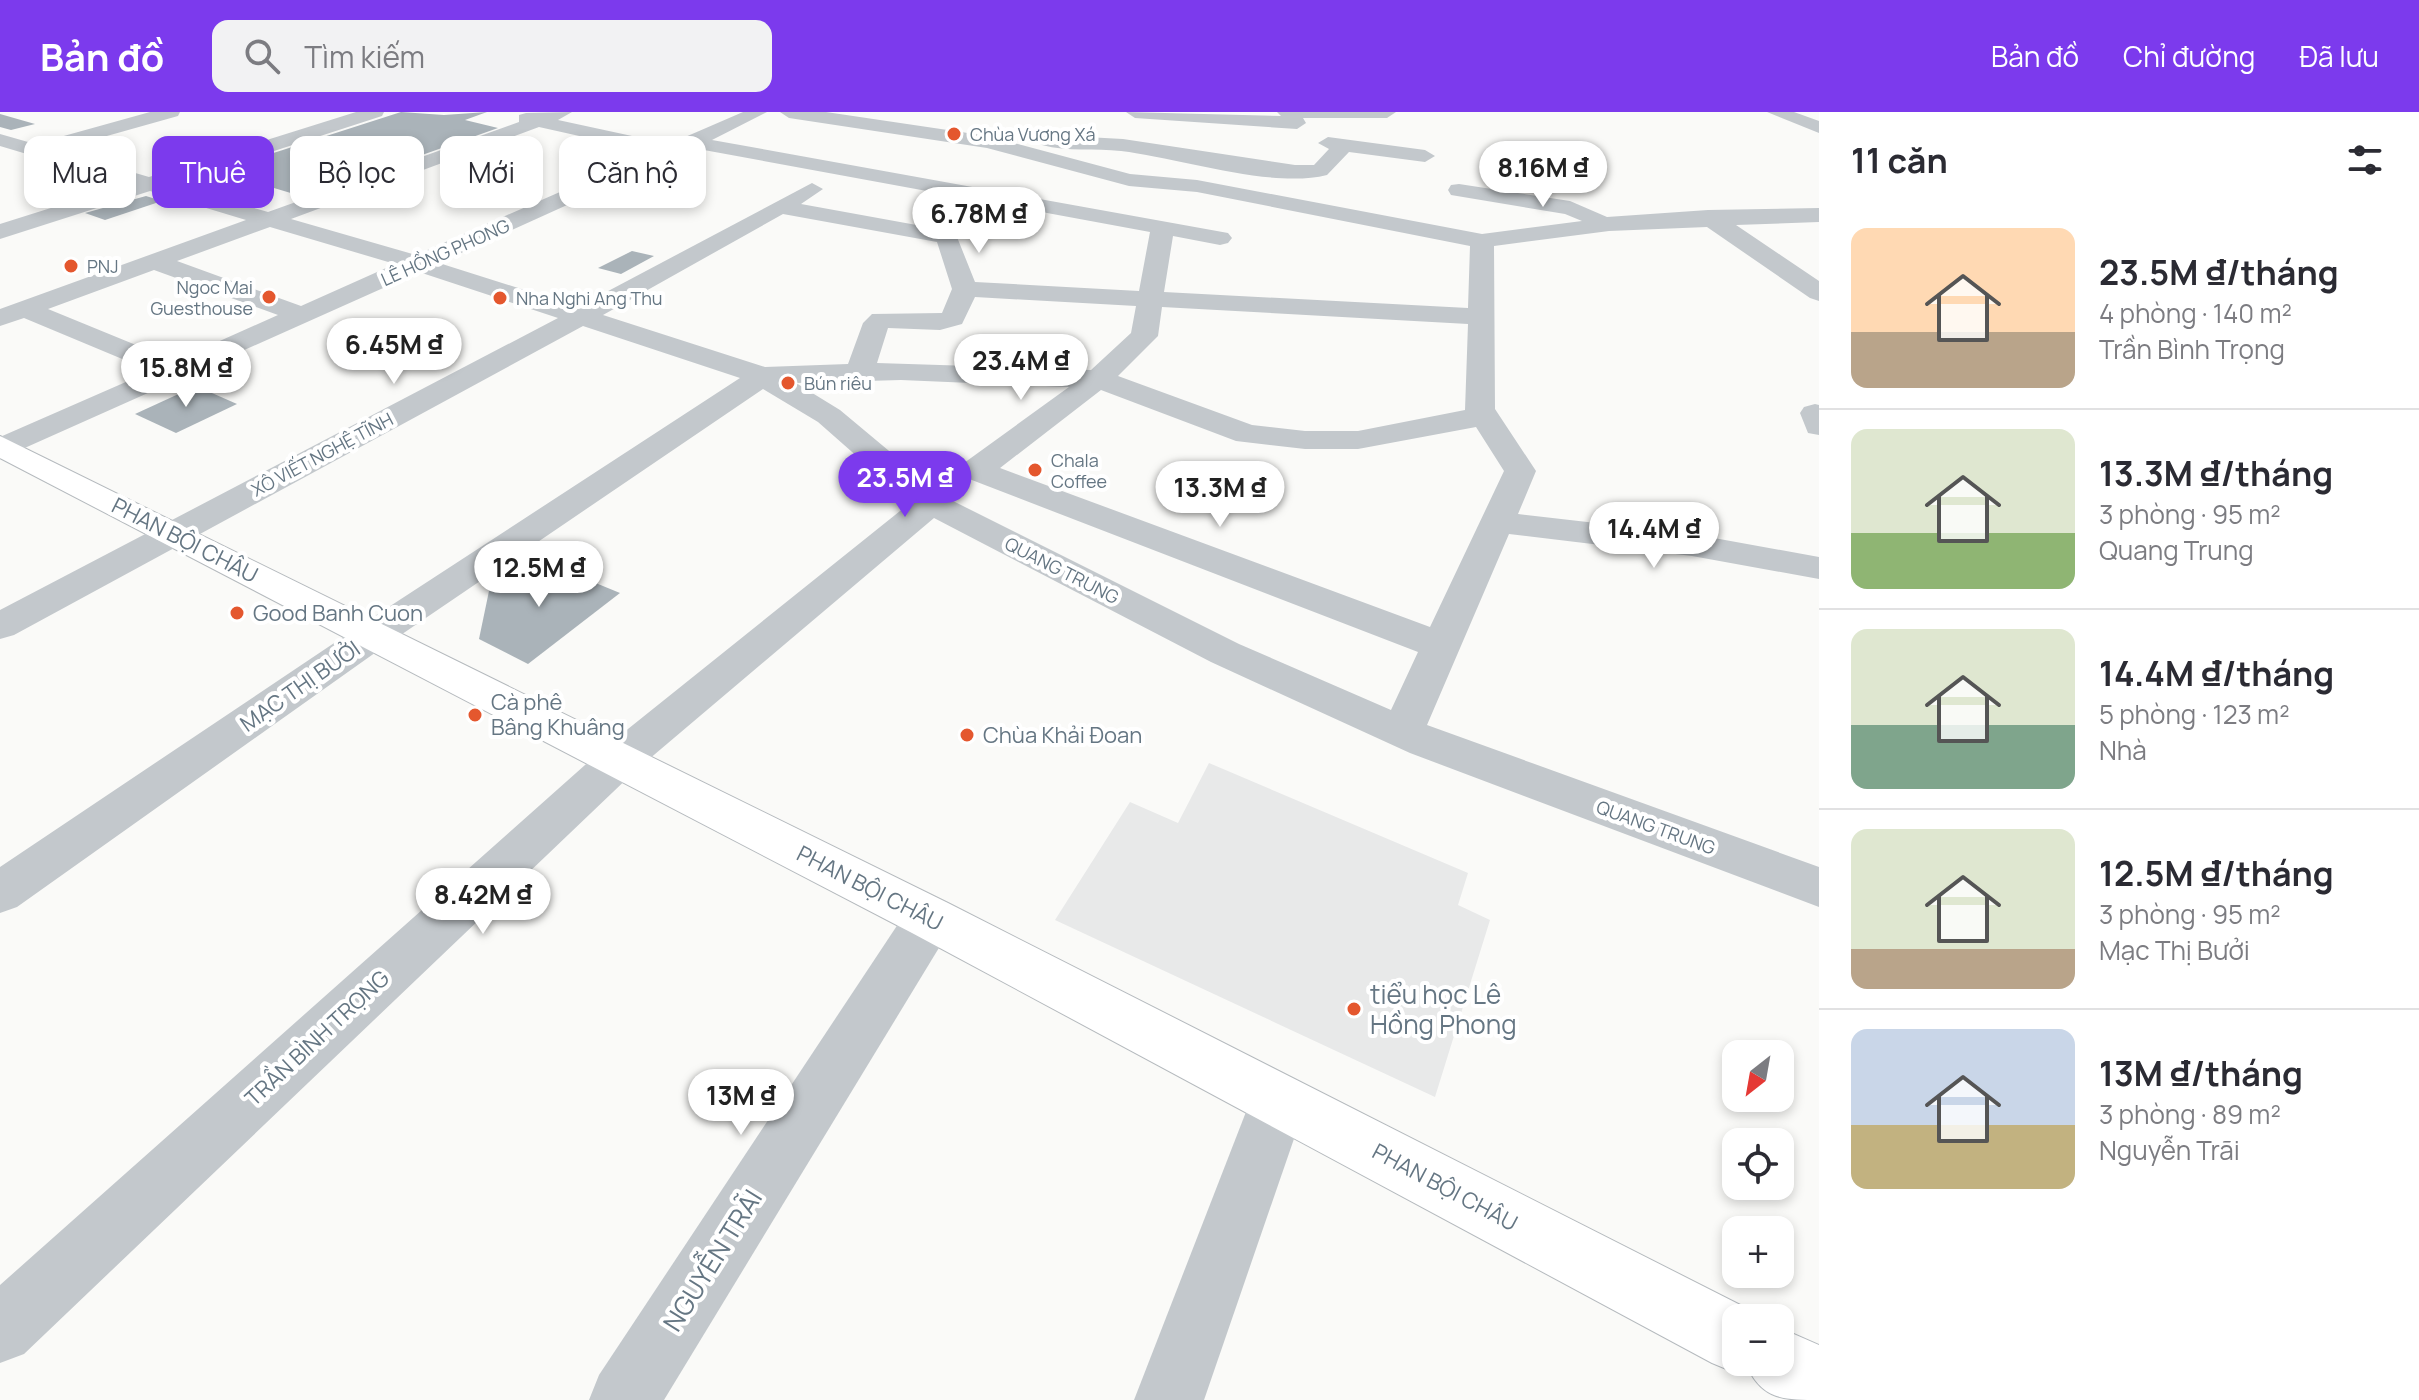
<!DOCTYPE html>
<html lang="vi">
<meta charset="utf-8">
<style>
body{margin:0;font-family:Manrope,sans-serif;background:#f2f2f3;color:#2b2b33;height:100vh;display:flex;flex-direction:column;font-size:30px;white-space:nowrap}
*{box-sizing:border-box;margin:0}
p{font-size:26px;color:#7c7c81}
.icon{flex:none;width:44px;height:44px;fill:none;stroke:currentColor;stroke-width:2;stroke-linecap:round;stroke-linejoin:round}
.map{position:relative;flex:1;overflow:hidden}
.sheet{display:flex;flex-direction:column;background:#fff;width:600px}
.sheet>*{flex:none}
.hud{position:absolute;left:24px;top:24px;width:760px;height:72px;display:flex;gap:16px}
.needle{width:52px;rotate:211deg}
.controls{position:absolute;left:1722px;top:928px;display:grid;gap:16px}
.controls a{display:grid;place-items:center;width:72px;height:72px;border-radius:16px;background:#fff;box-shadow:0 4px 12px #0003;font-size:40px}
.price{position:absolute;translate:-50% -68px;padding:0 18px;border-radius:28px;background:#fff;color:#222;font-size:26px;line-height:52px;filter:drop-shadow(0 2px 4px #0008)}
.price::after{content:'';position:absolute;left:50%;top:48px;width:24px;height:18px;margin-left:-12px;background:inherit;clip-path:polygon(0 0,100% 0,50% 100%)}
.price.selected{background:#7c3aed;color:#fff}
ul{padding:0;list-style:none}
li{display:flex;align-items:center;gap:24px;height:200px;padding:0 32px}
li+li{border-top:2px solid #e1e1e2}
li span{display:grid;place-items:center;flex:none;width:224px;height:160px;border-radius:16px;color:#555}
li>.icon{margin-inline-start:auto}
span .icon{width:96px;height:96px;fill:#fffc;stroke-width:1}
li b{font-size:34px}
h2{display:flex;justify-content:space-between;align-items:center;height:96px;padding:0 32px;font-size:34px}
.pill{padding:0 28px;border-radius:16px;background:#fff;box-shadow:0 4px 12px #0003;font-size:28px;line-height:72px}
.pill.selected{background:#7c3aed;color:#fff}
header{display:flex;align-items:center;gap:48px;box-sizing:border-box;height:112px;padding:0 40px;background:#7c3aed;color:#fff}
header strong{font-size:38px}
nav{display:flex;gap:44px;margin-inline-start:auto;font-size:28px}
.search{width:560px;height:72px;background:#f2f2f3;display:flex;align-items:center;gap:20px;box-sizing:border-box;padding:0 28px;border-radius:16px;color:#7c7c81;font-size:30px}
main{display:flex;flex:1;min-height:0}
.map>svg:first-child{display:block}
</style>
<header>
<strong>Bản đồ</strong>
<div class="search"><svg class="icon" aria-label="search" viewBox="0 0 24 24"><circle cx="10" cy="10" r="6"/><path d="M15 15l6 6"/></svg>Tìm kiếm</div>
<nav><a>Bản đồ</a><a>Chỉ đường</a><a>Đã lưu</a></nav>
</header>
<main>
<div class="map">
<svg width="1819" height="1288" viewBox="0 0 1819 1288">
<rect width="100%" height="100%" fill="#fafaf8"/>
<!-- built -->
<path fill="#e8e9e9" d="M1209 651 1468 761 1458 793 1490 808 1435 985 1055 808 1130 690 1178 711Z"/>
<!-- building -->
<g fill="#aab3b9">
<path d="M401 0 444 3 487 0 465 8 498 16 304 85 217 59Z"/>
<path d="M0 2 35 12 11 18 0 15Z"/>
<path d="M146 84 162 89 105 108 85 101Z"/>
<path d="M632 139 654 144 621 162 598 156Z"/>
<path d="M196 274 237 292 176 321 135 302Z"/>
<path d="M537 447 620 481 528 552 479 527 489 479Z"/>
</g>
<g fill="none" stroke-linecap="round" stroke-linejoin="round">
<!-- major casing -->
<g stroke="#b5babe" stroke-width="2">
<path id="major" d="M0 324 948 791 1760 1203 1761 1206H1736V1250H1780V1216L1819 1233V1288C1785 1288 1763 1288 1748 1256L1736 1261 1712 1251 912 821 0 346Z"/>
</g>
<!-- minor -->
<g fill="#c3c8cc" fill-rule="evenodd">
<path d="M150 0H180L178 4 57 38 149 65 356 0H384L382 4 172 72 268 100 519 10V3L526 1 572 0 558 8 669 32 743 0H767L712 28 1228 121 1232 126 1228 131 1220 133 1173 124 1164 180 1468 196 1470 134 1197 80 1129 74 987 36 789 6 780 0H826L988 24 1130 62 1197 68 1482 122 1582 109 1565 102 1451 83 1448 78 1451 73 1459 72 1570 89 1607 105 1708 98 1819 96V110L1736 113 1819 169V189L1810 186 1707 115 1609 119 1494 134 1495 297 1536 359 1518 402 1692 422 1819 445V467L1692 444 1509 422 1427 613 1819 755V795L1410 641 1211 550 934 406 635 659 24 1242 0 1251V1173L603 637 910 391 818 310 763 277 386 533 17 795 0 801V755L358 515 740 266 583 214 14 523 0 527V498L558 206 419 160 0 347V325L151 259 24 206 0 214V197L246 108 150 79 0 127V112L127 72 0 34V22L35 32ZM539 15 651 40 416 143 291 107ZM693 36 1150 120 1139 179 975 170 955 120 801 92 823 77 812 71 578 195 439 151ZM783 102 937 130 952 177 942 201 872 202 863 211 848 252 765 255 603 203ZM270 115 395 152 301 194 177 149ZM154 158 278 203 175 249 48 197ZM975 185 1136 194 1131 221 1091 258 877 251 888 216 940 218 962 212ZM1162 195 1468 212 1465 298 1358 319H1305L1252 313 1118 264 1158 224ZM901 268 1069 275 964 351 960 358 964 365 1418 540 1391 598 1239 532 943 384 840 298 796 271ZM1101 278 1236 329 1305 337H1358L1476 315 1504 359 1430 515 1000 356Z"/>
<path d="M1126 0 1281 4 1277 0H1396L1387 6H1303L1306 11 1297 17 1135 6Z"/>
<path d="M1767 0H1794L1819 9V21Z"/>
<path d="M1049 23 1123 27 1295 53H1314L1329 37 1318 31 1328 25 1425 38 1435 44 1425 50 1349 40 1327 63C1271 77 1180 46 1121 39 1095 36 1068 40 1042 33L1039 29 1042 25Z"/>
<path d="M1815 292 1819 293V323L1808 321 1800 301 1804 295Z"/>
<path d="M930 785 948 791 955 806 948 821 664 1288H589L599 1263 912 791Z"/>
<path d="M1278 961 1298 969 1307 989 1204 1288H1134L1258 969Z"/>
</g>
<!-- major -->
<use href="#major" fill="#fff" fill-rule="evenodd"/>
</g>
<!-- markers -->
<g fill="#e4572e" stroke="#fff" stroke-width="3">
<circle cx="954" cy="22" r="8"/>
<circle cx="71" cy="154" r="8"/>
<circle cx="269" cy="185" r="8"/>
<circle cx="500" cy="186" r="8"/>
<circle cx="788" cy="271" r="8"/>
<circle cx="1035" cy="358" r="8"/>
<circle cx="237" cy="501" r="8"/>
<circle cx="475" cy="603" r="8"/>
<circle cx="967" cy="623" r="8"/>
<circle cx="1354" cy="897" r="8"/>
</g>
<g text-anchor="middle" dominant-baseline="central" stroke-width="8" stroke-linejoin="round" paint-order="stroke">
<!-- far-poi labels -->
<g font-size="18" fill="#657683" stroke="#fff" text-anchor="start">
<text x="970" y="22">Chùa Vương Xá</text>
<text x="87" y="154">PNJ</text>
<text x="253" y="175" text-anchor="end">Ngoc Mai<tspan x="253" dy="21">Guesthouse</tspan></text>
<text x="516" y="186">Nha Nghi Ang Thu</text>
<text x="804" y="271">Bún riêu</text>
<text x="1051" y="348">Chala<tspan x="1051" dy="21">Coffee</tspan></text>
</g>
<!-- far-street labels -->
<g font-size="18" fill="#657683" stroke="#fff">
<text transform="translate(445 140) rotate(-24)">LÊ HỒNG PHONG</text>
<text transform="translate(322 342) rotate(-28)">XÔ VIẾT NGHỆ TĨNH</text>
<text transform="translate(1062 458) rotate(27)">QUANG TRUNG</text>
<text transform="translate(1656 715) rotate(20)">QUANG TRUNG</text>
</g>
<!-- street labels -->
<g font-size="22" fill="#657683" stroke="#fff">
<text transform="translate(185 428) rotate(27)">PHAN BỘI CHÂU</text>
<text transform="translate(300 574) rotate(-35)">MẠC THỊ BƯỞI</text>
<text transform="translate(870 776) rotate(27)">PHAN BỘI CHÂU</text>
<text transform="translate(317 926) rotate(-43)">TRẦN BÌNH TRỌNG</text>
<text transform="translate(1445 1075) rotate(28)">PHAN BỘI CHÂU</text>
</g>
<!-- poi labels -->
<g font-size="22" fill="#657683" stroke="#fff" text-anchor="start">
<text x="253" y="501">Good Banh Cuon</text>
<text x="491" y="590">Cà phê<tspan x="491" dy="25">Bâng Khuâng</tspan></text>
<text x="983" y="623">Chùa Khải Đoan</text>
</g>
<!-- near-poi labels -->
<g font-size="26" fill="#657683" stroke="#fff" text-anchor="start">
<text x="1370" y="882">tiểu học Lê<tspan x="1370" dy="30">Hồng Phong</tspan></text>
</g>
<!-- near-street labels -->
<g font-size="26" fill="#657683" stroke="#fff">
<text transform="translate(712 1148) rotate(-58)">NGUYỄN TRÃI</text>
</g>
</g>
</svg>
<div class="controls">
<a><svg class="needle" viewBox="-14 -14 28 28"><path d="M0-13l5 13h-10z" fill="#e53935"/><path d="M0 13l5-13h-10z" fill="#7c7c81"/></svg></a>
<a><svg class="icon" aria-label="locate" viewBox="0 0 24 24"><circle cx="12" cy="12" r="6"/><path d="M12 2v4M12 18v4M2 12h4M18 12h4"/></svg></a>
<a>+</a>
<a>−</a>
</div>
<b class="price" style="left:1543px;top:97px">8.16M ₫</b>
<b class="price" style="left:979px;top:143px">6.78M ₫</b>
<b class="price" style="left:394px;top:274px">6.45M ₫</b>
<b class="price" style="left:1021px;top:290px">23.4M ₫</b>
<b class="price" style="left:186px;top:297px">15.8M ₫</b>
<b class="price selected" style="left:905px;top:407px">23.5M ₫</b>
<b class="price" style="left:1220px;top:417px">13.3M ₫</b>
<b class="price" style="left:1654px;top:458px">14.4M ₫</b>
<b class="price" style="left:539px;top:497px">12.5M ₫</b>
<b class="price" style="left:483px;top:824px">8.42M ₫</b>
<b class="price" style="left:741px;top:1025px">13M ₫</b>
<div class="hud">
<a class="pill">Mua</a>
<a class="pill selected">Thuê</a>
<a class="pill">Bộ lọc</a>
<a class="pill">Mới</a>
<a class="pill">Căn hộ</a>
</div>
</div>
<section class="sheet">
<h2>11 căn<svg class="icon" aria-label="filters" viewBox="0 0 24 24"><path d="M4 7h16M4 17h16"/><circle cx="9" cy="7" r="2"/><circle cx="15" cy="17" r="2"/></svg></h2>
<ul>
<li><span style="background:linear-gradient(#ffd9b3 65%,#b9a48a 0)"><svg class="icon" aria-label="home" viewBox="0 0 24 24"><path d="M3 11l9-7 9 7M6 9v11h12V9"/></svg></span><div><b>23.5M ₫/tháng</b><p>4 phòng · 140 m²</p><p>Trần Bình Trọng</p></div></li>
<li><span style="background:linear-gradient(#dfe7d0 65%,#8fb573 0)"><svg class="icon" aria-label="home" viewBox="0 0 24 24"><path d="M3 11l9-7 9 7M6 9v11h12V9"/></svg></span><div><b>13.3M ₫/tháng</b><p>3 phòng · 95 m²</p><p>Quang Trung</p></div></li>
<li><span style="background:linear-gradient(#dfe7d0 60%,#7fa58c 0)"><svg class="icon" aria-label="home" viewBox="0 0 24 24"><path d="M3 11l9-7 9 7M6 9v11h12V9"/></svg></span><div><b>14.4M ₫/tháng</b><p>5 phòng · 123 m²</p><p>Nhà</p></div></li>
<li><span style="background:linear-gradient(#dfe7d0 75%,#b9a48a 0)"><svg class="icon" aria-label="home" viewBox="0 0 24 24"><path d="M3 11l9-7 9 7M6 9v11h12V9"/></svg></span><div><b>12.5M ₫/tháng</b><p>3 phòng · 95 m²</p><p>Mạc Thị Bưởi</p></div></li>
<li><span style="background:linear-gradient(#c9d6e8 60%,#c2b280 0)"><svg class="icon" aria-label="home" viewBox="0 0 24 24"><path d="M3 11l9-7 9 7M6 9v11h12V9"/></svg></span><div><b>13M ₫/tháng</b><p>3 phòng · 89 m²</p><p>Nguyễn Trãi</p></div></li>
</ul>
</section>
</main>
